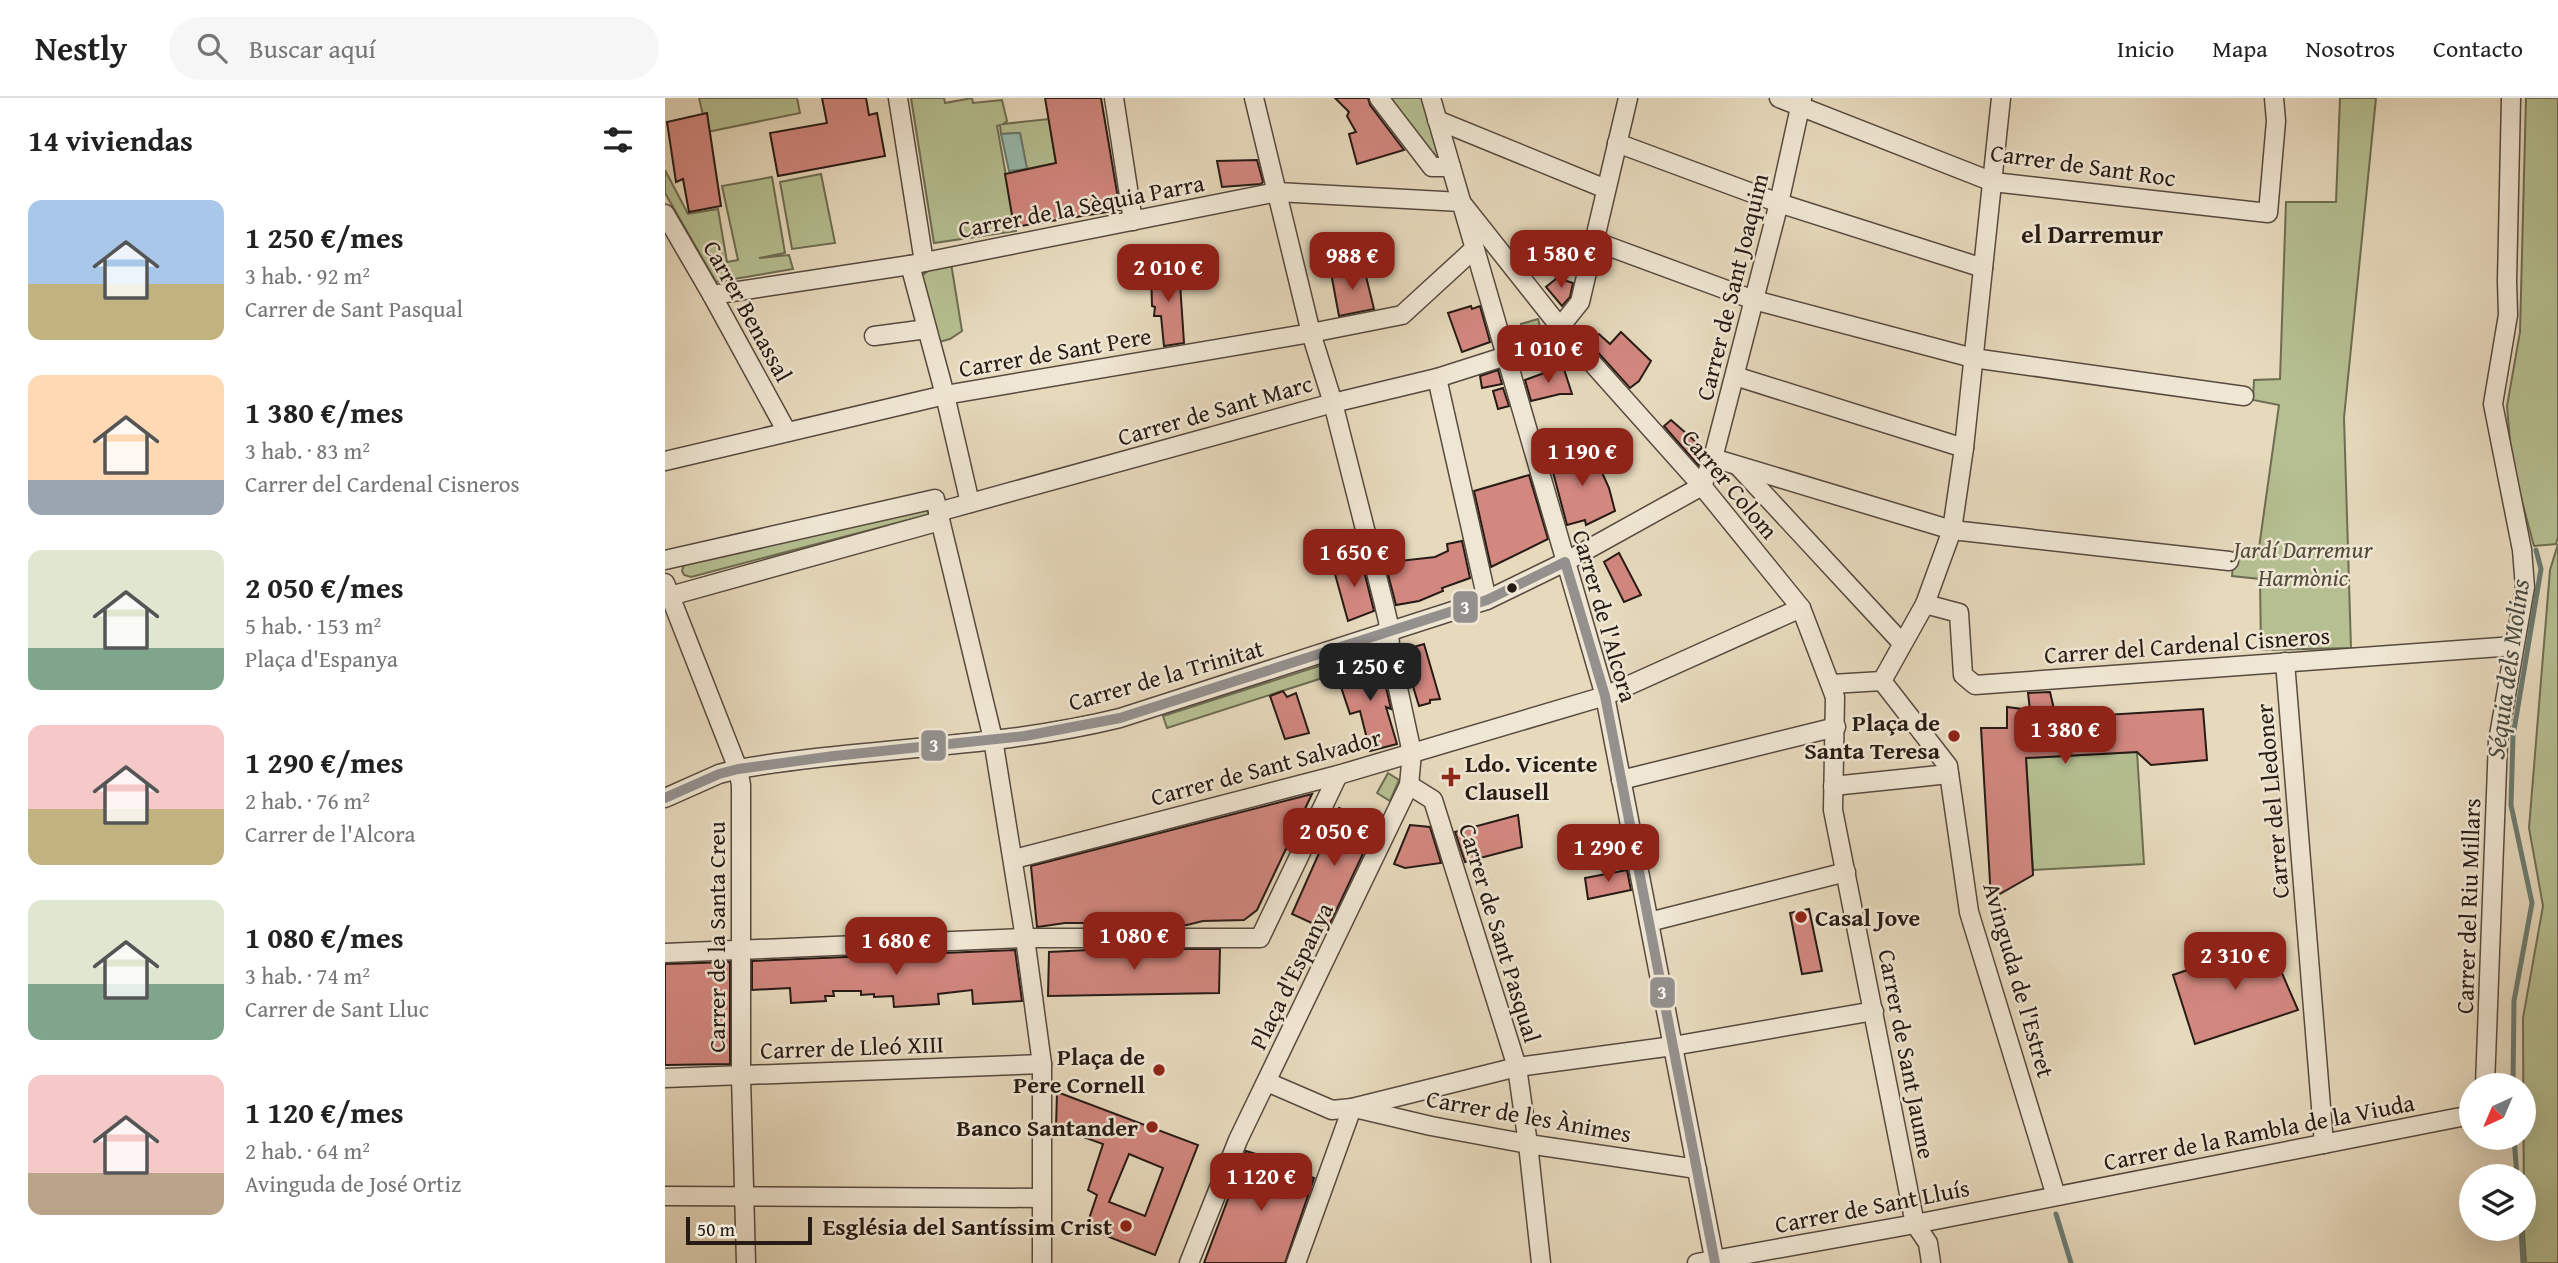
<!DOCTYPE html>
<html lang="es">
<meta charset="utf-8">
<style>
body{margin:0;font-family:"Gentium Book Plus",serif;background:#f6f6f6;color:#222;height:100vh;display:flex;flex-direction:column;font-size:26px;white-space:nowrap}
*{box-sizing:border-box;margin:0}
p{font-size:23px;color:#767676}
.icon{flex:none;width:38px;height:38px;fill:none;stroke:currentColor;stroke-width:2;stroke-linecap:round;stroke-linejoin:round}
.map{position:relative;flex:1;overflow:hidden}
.side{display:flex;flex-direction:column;background:#fff;width:665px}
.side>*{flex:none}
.needle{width:46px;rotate:224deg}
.tools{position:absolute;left:1794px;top:975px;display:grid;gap:14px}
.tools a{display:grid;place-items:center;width:77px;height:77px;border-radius:50%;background:#fff;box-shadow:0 7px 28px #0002;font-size:35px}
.scale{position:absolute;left:21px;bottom:18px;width:126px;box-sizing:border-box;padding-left:7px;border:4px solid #271b15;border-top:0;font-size:19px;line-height:24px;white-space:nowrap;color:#271b15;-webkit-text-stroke:5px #efe6d3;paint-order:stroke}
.price{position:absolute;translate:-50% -60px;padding:0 16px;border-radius:14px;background:#8f2418;color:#fff;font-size:23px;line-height:46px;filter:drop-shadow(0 2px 4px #0008)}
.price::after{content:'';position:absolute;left:50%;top:42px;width:21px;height:16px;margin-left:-10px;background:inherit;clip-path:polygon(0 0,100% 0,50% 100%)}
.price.current{background:#222;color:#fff}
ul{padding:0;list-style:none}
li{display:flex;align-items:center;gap:21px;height:175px;padding:0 28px}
li span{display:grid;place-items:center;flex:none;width:196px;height:140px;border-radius:14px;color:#555}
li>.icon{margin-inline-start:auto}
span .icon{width:84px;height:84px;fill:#fffc;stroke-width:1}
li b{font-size:30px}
h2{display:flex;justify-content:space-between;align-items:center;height:84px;padding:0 28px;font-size:30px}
header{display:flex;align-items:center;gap:42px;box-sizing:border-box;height:98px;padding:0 35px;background:#fff;border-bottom:2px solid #e0e0e0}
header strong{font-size:33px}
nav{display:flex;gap:38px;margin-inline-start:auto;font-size:24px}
.search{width:490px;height:63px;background:#f6f6f6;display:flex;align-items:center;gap:18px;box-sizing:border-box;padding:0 24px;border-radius:38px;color:#767676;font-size:26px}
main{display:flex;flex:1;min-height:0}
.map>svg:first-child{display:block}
</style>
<header>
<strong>Nestly</strong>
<div class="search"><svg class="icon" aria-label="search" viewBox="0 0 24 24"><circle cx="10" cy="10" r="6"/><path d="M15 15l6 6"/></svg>Buscar aquí</div>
<nav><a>Inicio</a><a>Mapa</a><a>Nosotros</a><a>Contacto</a></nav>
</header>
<main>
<section class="side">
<h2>14 viviendas<svg class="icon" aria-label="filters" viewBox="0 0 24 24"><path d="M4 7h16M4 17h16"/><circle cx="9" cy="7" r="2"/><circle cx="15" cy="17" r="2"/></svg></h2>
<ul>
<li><span style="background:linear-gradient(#a9c7e8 60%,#c2b280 0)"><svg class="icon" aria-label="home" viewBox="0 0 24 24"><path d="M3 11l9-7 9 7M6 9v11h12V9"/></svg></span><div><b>1 250 €/mes</b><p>3 hab. · 92 m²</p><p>Carrer de Sant Pasqual</p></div></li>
<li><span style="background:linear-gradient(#ffd9b3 75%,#9aa5b1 0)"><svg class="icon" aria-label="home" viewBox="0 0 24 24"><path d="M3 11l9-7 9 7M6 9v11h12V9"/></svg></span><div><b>1 380 €/mes</b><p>3 hab. · 83 m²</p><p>Carrer del Cardenal Cisneros</p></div></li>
<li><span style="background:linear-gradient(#dfe7d0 70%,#7fa58c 0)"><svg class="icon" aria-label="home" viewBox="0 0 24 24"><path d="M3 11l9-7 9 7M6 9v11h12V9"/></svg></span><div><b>2 050 €/mes</b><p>5 hab. · 153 m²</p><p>Plaça d'Espanya</p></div></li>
<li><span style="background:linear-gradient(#f6c9c9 60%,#c2b280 0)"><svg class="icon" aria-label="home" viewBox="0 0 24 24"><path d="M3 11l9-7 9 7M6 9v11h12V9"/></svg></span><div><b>1 290 €/mes</b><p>2 hab. · 76 m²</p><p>Carrer de l'Alcora</p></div></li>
<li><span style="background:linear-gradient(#dfe7d0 60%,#7fa58c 0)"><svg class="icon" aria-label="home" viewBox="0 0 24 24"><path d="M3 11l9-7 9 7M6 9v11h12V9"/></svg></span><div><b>1 080 €/mes</b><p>3 hab. · 74 m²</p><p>Carrer de Sant Lluc</p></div></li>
<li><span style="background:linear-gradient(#f6c9c9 70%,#b9a48a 0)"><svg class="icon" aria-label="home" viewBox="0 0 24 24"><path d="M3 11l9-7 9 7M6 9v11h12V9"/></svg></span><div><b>1 120 €/mes</b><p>2 hab. · 64 m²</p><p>Avinguda de José Ortiz</p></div></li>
</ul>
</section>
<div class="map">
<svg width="1893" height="1165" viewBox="0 0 1893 1165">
<rect width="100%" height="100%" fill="#e6d9bc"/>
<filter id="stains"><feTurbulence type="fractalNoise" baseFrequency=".00286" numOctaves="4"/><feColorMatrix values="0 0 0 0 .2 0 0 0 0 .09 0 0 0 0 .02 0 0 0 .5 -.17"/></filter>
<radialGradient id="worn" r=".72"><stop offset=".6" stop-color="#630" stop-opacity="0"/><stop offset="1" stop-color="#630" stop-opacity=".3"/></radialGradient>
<!-- green -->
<g fill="#b5bf91" stroke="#6e6d53" stroke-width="2">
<path d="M34 0H132L135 15 42 34Z"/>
<path d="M246 0H279L280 5 307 0 308 5 337 2 342 23 338 26 384 21 391 65 362 71 355 35 336 36 335 27 332 28 351 133 269 145Z"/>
<path d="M718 0H760L775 66Z"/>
<path d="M1675 0H1711L1679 320 1686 550 1596 552 1595 481 1567 478 1569 453 1593 457 1614 307 1588 302 1589 282 1615 281 1621 104H1671Z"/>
<path d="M1861 0H1893V439L1891 446 1869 448 1847 366 1842 308 1855 234Z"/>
<path d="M0 72 23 116 53 111 62 164 73 162 57 88 107 79 120 155 94 160 124 157 128 171 51 184 0 95Z"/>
<path d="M156 76 170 145 127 151 115 84Z"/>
<path d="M286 165 297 233 285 241 270 245 255 179 271 167Z"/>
<path d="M873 221 878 240 862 245 856 226Z"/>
<path d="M263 410 266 415 262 417 26 479 19 477 17 473 20 463Z"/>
<path d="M1893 446V1165H1861L1859 1135 1858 920 1878 808 1864 730 1885 472Z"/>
<path d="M676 561 679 573 502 630 498 618Z"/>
<path d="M1472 654 1479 766 1368 772 1361 660Z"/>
<path d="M723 675 734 682 725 703 712 695Z"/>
</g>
<!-- water -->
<path fill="#97baac" stroke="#6a7a70" stroke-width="2" d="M355 35 362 71 344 73 336 36Z"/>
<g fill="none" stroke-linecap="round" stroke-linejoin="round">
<!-- stream -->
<g stroke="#6a7a70" stroke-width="5">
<path d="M1848 987 1849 903 1867 805 1846 707 1848 638 1876 471 1871 452"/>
<path d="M1849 1040 1852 1078"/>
<path d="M1391 1116 1406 1165"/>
<path d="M1856 1130 1858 1165"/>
</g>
</g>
<!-- building -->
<g fill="#d2877f" stroke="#271b15" stroke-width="2" fill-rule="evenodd">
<path d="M157 0H201L204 17 212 15 220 58 113 78 105 35 162 25Z"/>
<path d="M380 0H436L455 112 349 129 340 76 391 65Z"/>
<path d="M670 0H703L705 7 739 52 692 66 684 36 691 34 682 18 684 14Z"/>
<path d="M42 15 56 108 24 114 18 81 11 84 2 24Z"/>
<path d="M592 62 598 84 596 86 557 89 552 63Z"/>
<path d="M514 170 519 245 499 248 496 218H489L490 209 487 208 486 172Z"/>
<path d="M699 170 709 211 674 218 666 175Z"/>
<path d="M892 180 908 185 905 199 897 208 881 189Z"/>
<path d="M806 208 807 211 815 208 825 244 797 254 783 215Z"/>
<path d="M956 234 986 263 974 283 965 290 920 240 934 236 945 246Z"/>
<path d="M898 268 907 296H895L866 303 860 282Z"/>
<path d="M833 272 837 286 817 290 815 278Z"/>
<path d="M838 290 844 308 833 311 828 293Z"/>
<path d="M1006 322 1039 351 1033 367 999 328Z"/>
<path d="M927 352 944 390 950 413 921 427 920 422 902 427 885 363Z"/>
<path d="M864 377 883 441 826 469 809 393Z"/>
<path d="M797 443 805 480 777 490 778 493 754 503 731 507 718 457 733 451 735 463 770 459 783 453 782 446Z"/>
<path d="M954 455 976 497 959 504 939 464Z"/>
<path d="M693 460 695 466 697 465 709 513 683 523 668 469Z"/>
<path d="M759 546 775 601 765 602V605L754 608 739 559 745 550Z"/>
<path d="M715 563 726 611 721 609 732 646 705 653 695 613 685 616 673 580 684 576 683 574 698 567Z"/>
<path d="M618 593 622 599 631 595 644 635 620 641 605 598Z"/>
<path d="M1385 594 1391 620 1538 611 1542 662 1486 667 1472 654 1361 660 1368 777 1326 801 1316 630H1342V609L1365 612 1363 595Z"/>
<path d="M647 696 592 812 579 822 538 823 522 827 461 824 462 829H441V825H400L372 829 366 768Z"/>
<path d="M674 710 712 726 662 832 627 816Z"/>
<path d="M853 717 857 749 800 764 790 734Z"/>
<path d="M745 727 765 729 776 765 740 770 729 766Z"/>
<path d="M962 772 966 792 923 801 920 780Z"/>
<path d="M1144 811 1157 873 1137 876 1125 815Z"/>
<path d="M1609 842 1618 873H1616L1633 912 1530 946 1508 877Z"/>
<path d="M444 851H555L554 895 383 898 384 854Z"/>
<path d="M350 852 357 903 308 906 307 892 273 896 274 906 229 909 228 898 209 899V896L196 897V893H168L169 898H160L161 903 126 905 125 890 87 892V863Z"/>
<path d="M65 864V966L0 967V866Z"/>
<path d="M392 994 533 1047 490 1157 421 1130 432 1097 423 1092 438 1046 391 1029ZM464 1056 498 1070 480 1118 444 1104Z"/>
<path d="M581 1053 625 1066 624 1070 649 1080 620 1165H539Z"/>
</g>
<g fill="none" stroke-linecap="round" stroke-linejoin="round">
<!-- minor casing -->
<g stroke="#574a3f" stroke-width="21">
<g id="minor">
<path d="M233 0 259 164"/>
<path d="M449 0 468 123"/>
<path d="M714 0 767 69H786"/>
<path d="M766 0 940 598 1050 1165"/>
<path d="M1114 0 1328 84 1603 115 1611 23 1609 0"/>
<path d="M1336 0 1299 350 1287 432 1260 506 1217 583 1283 668 1304 814 1391 1098"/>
<path d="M772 22 941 91"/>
<path d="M952 45 1114 105 1318 170"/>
<path d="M796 104 895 229 1037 388 1136 510 1170 599 1168 712 1250 1126 1263 1145 1266 1165"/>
<path d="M0 116 47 197 122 334"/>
<path d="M929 143 1089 202 1308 260 1579 298"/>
<path d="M245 167 280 297 305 405"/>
<path d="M47 197 245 167 612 94 796 104"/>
<path d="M895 229 915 204 963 0"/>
<path d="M209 238 262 231"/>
<path d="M1070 278 1299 350"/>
<path d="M772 280 822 502"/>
<path d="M1048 360 1287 432 1564 463"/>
<path d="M0 363 280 297 646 235 737 217 809 151"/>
<path d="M1073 368 1237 545"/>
<path d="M1037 388 1048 360 1114 105 1137 0"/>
<path d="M273 414 668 305 772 280 841 258"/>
<path d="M0 462 270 401 328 641 360 840 377 966V1165"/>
<path d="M0 485 73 671 76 687V978L81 1165"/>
<path d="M5 498 275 423"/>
<path d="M1260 506 1294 515 1298 577 1310 587 1849 548"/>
<path d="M1620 564 1659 1046"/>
<path d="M1167 586 1217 583"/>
<path d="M956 682 1171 629"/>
<path d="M744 687 768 702 852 969 863 1046 876 1165"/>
<path d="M1168 688 1284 676"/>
<path d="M0 700 54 676 73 671C200 649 330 651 455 620L822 502 900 464 1037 388"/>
<path d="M349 761 673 677 940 598 1136 510"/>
<path d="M984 824 1181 774"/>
<path d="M0 855 360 840H595L673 677"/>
<path d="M0 980 377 966"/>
<path d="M602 984 667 1012 687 1010 852 969 1008 948 1209 913"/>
<path d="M1820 987 1833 643 1860 489 1857 452 1828 306 1843 217 1842 183 1846 0"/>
<path d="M694 1011 766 1028 863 1046 1032 1071"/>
<path d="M0 1098 376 1100"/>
<path d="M524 1165 573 1042 744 687 747 655 726 558 723 523 718 502 668 305 646 235 589 0"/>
<path d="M631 1165 687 1010"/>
<path d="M1032 1165 1250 1126 1806 1017"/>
</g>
</g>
<!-- minor -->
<use href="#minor" stroke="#efe6d3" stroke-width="18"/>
<!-- bus-1 casing -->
<g stroke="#efe6d3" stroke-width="16">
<path id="bus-1" d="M0 700 54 676 73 671 169 658 360 638 455 620 822 502 900 464 940 598 1050 1165"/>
</g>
<!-- bus-1 -->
<use href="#bus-1" stroke="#94908e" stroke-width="10"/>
</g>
<!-- markers -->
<circle fill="#271b15" stroke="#efe6d3" stroke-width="2.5" cx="847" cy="490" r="6"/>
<g fill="#8f2418" stroke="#efe6d3" stroke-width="2.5">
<circle cx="1289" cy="638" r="7"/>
<path d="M782.5 668.5h7v7h7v7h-7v7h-7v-7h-7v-7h7z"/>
<circle cx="1136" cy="819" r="7"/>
<circle cx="494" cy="972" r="7"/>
<circle cx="487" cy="1029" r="7"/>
<circle cx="461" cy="1128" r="7"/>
</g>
<g text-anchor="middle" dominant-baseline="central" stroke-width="5" stroke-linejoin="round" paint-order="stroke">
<!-- street labels -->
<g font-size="24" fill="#271b15" stroke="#efe6d3">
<text transform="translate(1418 67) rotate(8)">Carrer de Sant Roc</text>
<text transform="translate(416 108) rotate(-11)">Carrer de la Sèquia Parra</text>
<text transform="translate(1067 189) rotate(-76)">Carrer de Sant Joaquim</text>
<text transform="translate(83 213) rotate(61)">Carrer Benassal</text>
<text transform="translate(390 254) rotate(-10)">Carrer de Sant Pere</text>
<text transform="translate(550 312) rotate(-16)">Carrer de Sant Marc</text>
<text transform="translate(1065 386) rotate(50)">Carrer Colom</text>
<text transform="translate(940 518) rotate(74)">Carrer de l'Alcora</text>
<text transform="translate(1522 547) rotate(-4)">Carrer del Cardenal Cisneros</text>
<text transform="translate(501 577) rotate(-16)">Carrer de la Trinitat</text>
<text transform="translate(601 669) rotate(-15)">Carrer de Sant Salvador</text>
<text transform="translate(1607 703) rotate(-95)">Carrer del Lledoner</text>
<text transform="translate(1803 808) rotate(-88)">Carrer del Riu Millars</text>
<text transform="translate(835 835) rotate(73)">Carrer de Sant Pasqual</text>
<text transform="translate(51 839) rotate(-90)">Carrer de la Santa Creu</text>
<text transform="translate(626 878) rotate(-64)">Plaça d'Espanya</text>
<text transform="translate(1354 882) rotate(74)">Avinguda de l'Estret</text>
<text transform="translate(187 949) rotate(-2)">Carrer de Lleó XIII</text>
<text transform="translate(1242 956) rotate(79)">Carrer de Sant Jaume</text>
<text transform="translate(864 1018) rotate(10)">Carrer de les Ànimes</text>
<text transform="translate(1594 1034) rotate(-11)">Carrer de la Rambla de la Viuda</text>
<text transform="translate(1207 1108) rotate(-11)">Carrer de Sant Lluís</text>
</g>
<!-- park labels -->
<g font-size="24" font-style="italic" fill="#524c3a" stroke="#efe6d3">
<text x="1638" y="451">Jardí Darremur<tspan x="1638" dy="28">Harmònic</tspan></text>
</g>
<!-- poi labels -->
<g font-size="24" font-weight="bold" fill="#271b15" stroke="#efe6d3" text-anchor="end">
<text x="1275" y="624">Plaça de<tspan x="1275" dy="28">Santa Teresa</tspan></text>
<text x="800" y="665" text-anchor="start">Ldo. Vicente<tspan x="800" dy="28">Clausell</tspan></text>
<text x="1150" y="819" text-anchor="start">Casal Jove</text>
<text x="480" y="958">Plaça de<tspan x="480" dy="28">Pere Cornell</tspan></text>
<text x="473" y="1029">Banco Santander</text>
<text x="447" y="1128">Església del Santíssim Crist</text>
</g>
<!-- neighbourhood labels -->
<g font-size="26" font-weight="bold" fill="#271b15" stroke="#efe6d3">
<text x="1427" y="135">el Darremur</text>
</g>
<!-- water labels -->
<g font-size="26" font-style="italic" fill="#494b42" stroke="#efe6d3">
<text transform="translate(1842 571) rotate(-82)">Séquia dels Molins</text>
</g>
</g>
<g stroke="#efe6d3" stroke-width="2.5">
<rect x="787" y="492" width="27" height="34" rx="7" fill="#94908e"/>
<rect x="255" y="631" width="27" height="33" rx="7" fill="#94908e"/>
<rect x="984" y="878" width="27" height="33" rx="7" fill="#94908e"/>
</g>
<g font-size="19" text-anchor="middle" font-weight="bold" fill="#fff">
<text x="800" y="516">3</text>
<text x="269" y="654">3</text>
<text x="997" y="901">3</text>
</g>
<rect width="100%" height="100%" filter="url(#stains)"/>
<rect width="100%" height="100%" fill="url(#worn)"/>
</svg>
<div class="tools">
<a><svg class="needle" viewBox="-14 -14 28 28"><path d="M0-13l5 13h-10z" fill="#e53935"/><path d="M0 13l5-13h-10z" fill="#767676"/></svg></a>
<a><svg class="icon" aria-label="layers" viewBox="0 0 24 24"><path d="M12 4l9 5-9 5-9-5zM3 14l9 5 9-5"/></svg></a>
</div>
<div class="scale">50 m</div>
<b class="price" style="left:896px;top:192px">1 580 €</b>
<b class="price" style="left:687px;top:194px">988 €</b>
<b class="price" style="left:503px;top:206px">2 010 €</b>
<b class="price" style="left:883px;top:287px">1 010 €</b>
<b class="price" style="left:917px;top:390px">1 190 €</b>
<b class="price" style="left:689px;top:491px">1 650 €</b>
<b class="price current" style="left:705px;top:605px">1 250 €</b>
<b class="price" style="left:1400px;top:668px">1 380 €</b>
<b class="price" style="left:669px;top:770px">2 050 €</b>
<b class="price" style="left:943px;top:786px">1 290 €</b>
<b class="price" style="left:469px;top:874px">1 080 €</b>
<b class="price" style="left:231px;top:879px">1 680 €</b>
<b class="price" style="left:1570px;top:894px">2 310 €</b>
<b class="price" style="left:596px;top:1115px">1 120 €</b>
</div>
</main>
